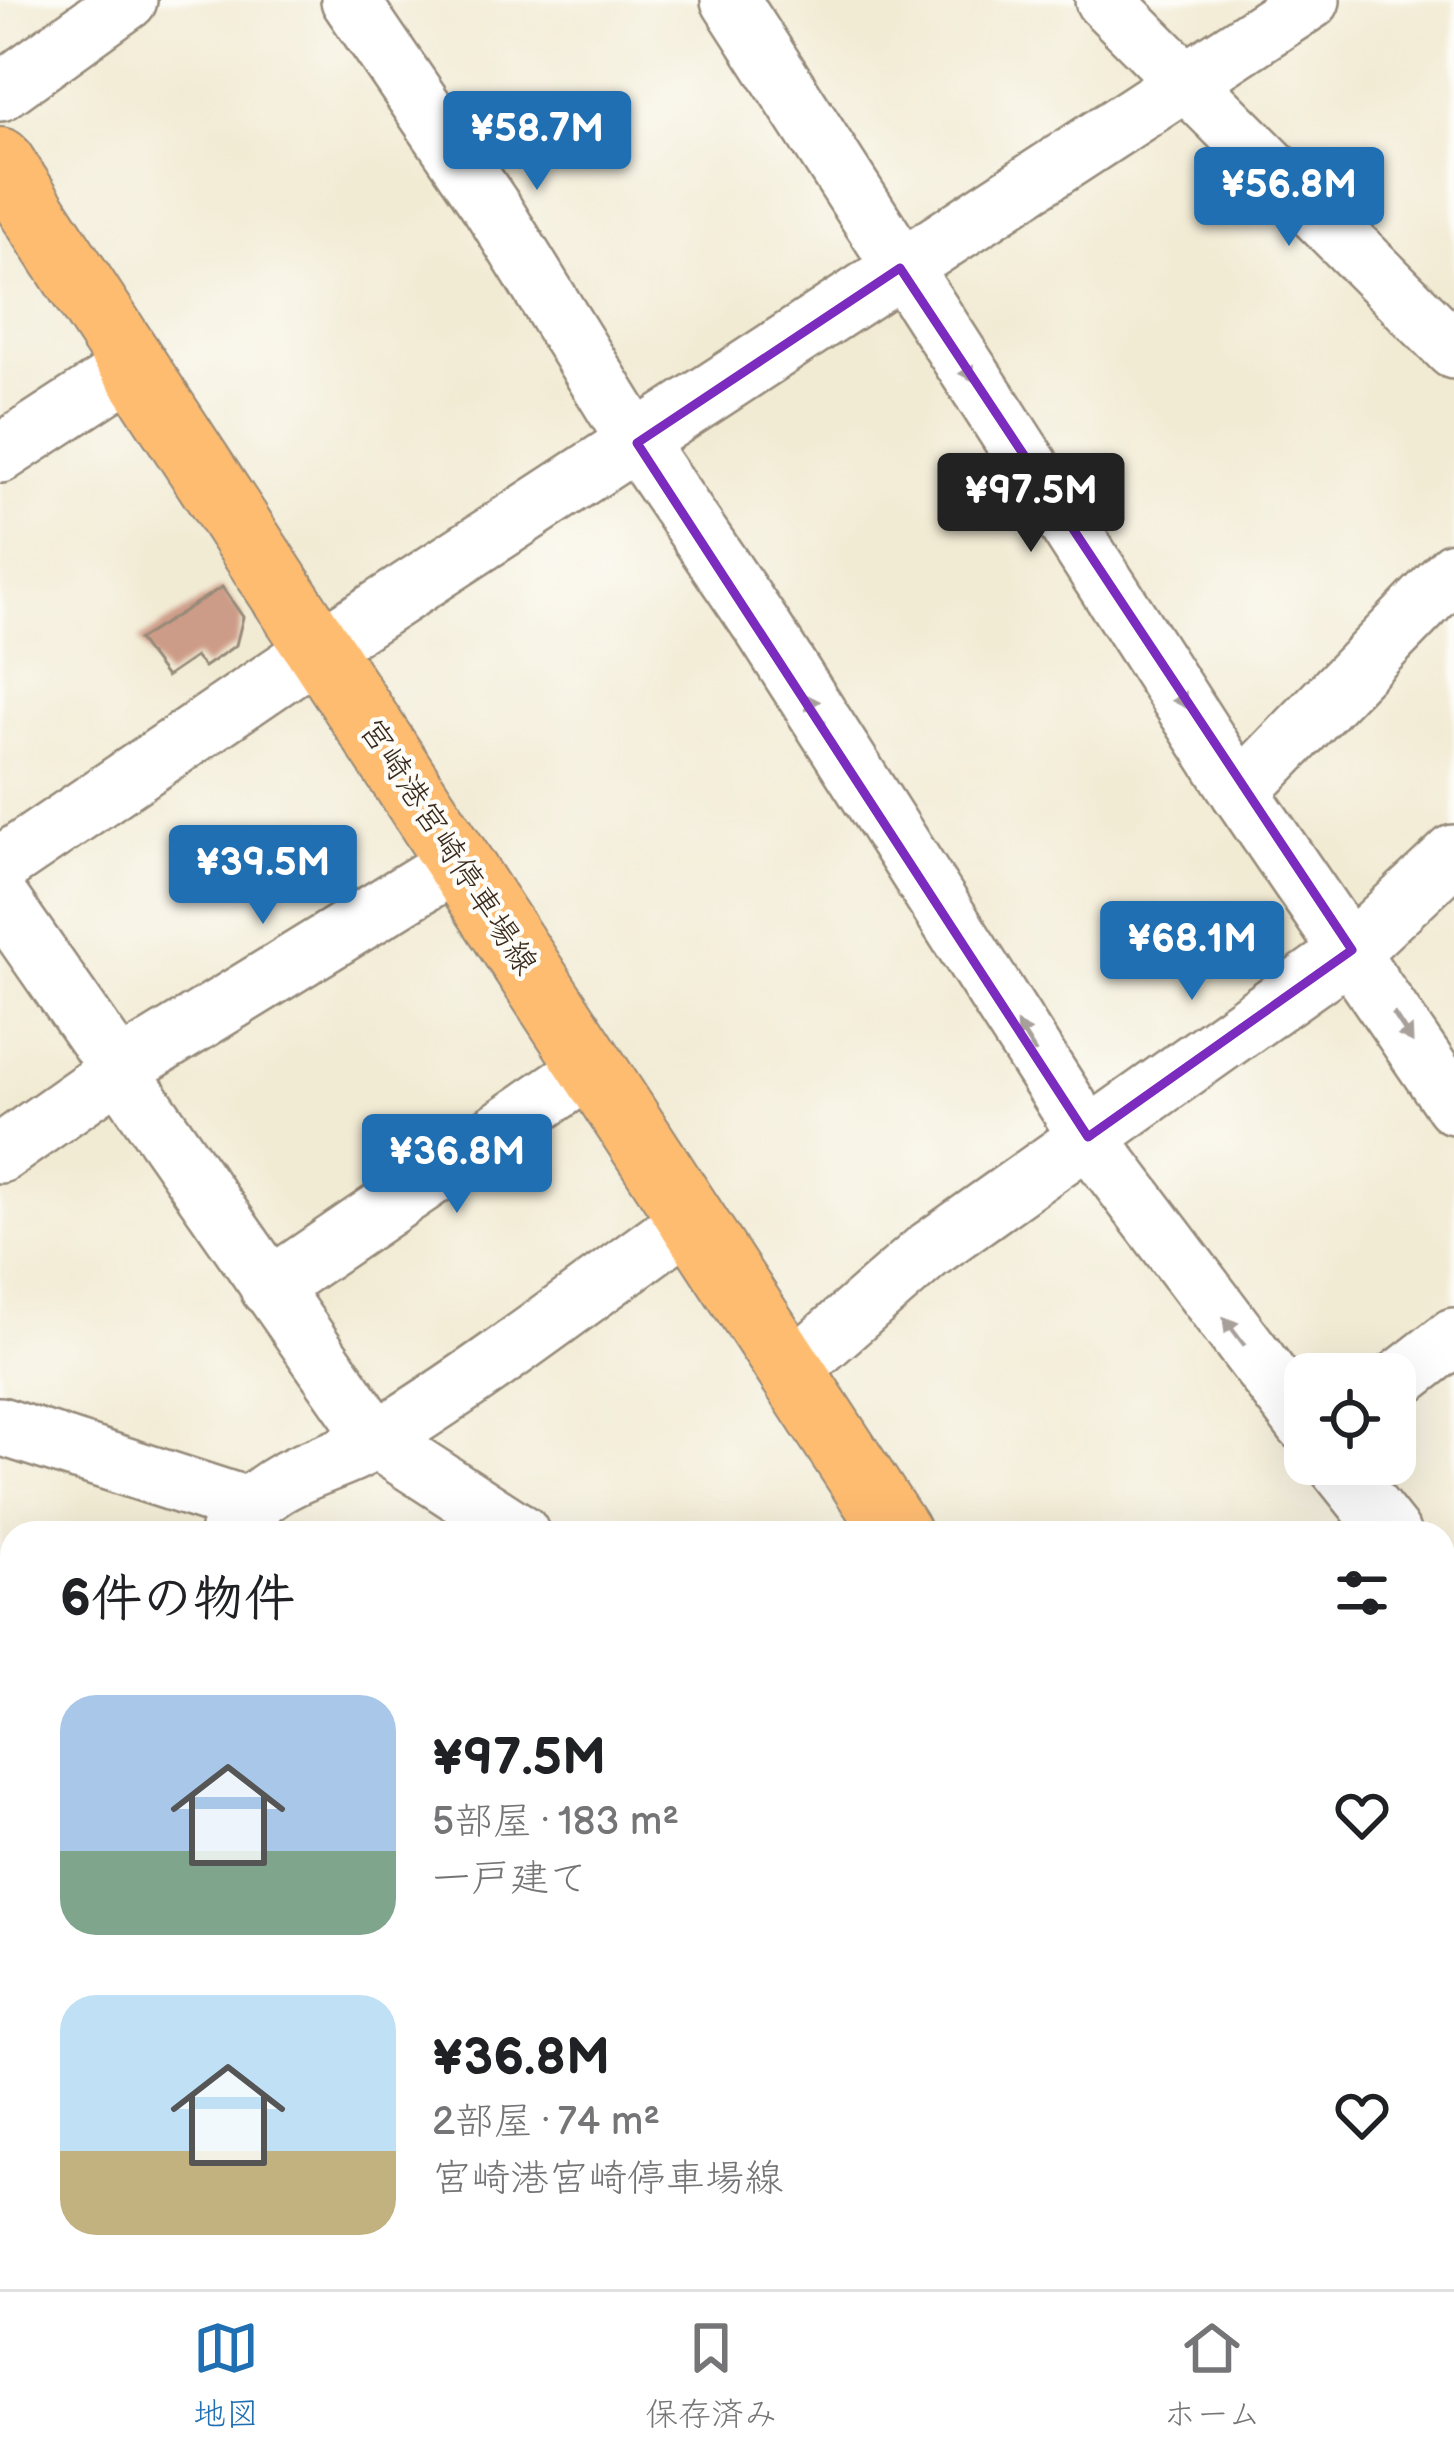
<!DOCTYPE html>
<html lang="ja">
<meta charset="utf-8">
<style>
body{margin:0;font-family:"Balsamiq Sans","Klee One",sans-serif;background:#f6f6f6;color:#202124;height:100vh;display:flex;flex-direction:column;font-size:45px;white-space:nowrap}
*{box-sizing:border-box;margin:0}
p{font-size:39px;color:#757577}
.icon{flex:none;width:66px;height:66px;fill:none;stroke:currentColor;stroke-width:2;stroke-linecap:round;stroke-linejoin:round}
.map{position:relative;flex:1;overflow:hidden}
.side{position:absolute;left:0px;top:1521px;width:1455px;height:768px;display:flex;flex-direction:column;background:#fff;border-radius:36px 36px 0 0;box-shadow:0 12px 48px #0002}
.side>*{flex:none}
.controls{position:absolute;left:1284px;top:1353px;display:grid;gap:24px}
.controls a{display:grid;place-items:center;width:132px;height:132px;border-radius:24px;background:#fff;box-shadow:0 12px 48px #0002;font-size:60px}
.price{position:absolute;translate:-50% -102px;padding:0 27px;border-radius:12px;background:#1f6fb2;color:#fff;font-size:39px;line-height:78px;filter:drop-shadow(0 3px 6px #0008)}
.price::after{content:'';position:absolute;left:50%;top:72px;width:36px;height:27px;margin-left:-18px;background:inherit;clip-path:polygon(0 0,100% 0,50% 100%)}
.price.active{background:#222;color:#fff}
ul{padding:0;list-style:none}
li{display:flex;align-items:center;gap:36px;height:300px;padding:0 60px}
li span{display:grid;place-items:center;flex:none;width:336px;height:240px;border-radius:36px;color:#555}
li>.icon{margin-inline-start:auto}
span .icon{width:144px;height:144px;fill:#fffc;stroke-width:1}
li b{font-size:51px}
h2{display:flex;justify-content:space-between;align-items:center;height:144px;padding:0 60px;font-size:51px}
.menu{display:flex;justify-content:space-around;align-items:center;height:168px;border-top:3px solid #e0e0e0;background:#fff;font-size:33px;color:#757577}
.menu a{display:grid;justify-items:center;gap:6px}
.menu .active{color:#1f6fb2}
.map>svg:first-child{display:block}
</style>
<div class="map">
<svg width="1454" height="2289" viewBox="0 0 1454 2289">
<rect width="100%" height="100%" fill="#fdfcf7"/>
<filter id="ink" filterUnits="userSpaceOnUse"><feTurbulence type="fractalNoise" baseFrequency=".00833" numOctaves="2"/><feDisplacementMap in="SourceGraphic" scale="24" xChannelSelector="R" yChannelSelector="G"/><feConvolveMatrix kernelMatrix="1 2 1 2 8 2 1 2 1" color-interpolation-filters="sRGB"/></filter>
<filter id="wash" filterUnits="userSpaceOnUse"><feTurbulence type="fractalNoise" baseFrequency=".004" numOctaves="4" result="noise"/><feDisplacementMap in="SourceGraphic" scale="48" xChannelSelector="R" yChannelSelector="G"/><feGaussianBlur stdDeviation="2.7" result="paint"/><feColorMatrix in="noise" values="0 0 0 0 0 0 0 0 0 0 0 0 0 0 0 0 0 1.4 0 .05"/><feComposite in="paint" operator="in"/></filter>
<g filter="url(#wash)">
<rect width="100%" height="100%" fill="#f2ebd4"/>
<!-- green -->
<path fill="#9edb90" stroke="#6c8257" stroke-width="3" d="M12 1938V2149L0 2140V1958Z"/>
<g id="blocks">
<!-- building -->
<path fill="#cd9c88" d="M222 587 243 617 236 645 204 667 195 657 166 677 138 640Z"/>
</g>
</g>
<g filter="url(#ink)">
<use href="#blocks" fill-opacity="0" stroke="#968a79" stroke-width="3"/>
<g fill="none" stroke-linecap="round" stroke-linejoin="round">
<!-- minor casing -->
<g stroke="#968a79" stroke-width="62">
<g id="minor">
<path d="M350 0 492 208 637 443 763 628 1088 1137 1305 1424"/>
<path d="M730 0 1240 792 1454 1105"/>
<path d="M1104 0 1454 350"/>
<path d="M0 92 128 0"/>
<path d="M0 454 132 368"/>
<path d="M1240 792 1454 571"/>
<path d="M0 866 317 650 1311 0"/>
<path d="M0 899 377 1440 520 1533"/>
<path d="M0 1154 116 1072 459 861"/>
<path d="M269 1288 592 1067"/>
<path d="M793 1369 928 1251 1352 950 1454 854"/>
<path d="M1395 1383 1454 1337"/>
<path d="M0 1426 247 1506"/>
<path d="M1336 1464 1391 1533"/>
<path d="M229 1533C273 1467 323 1473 381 1437 488 1371 589 1292 691 1219"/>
<path d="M1443 1604 1454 1619"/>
<path d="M1443 1820 1454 1814"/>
<path d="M0 1885 12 1864"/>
<path d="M1443 2106 1454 2121"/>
<path d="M493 2277 500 2289"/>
<path d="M1222 2277V2289"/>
<path d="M1312 2277 1314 2289"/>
<path d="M153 2289 162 2277"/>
<path d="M566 2289 588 2277"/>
</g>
</g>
<!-- major casing -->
<g stroke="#968a79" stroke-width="70">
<g id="major">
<path d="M0 161 897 1533"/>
<path d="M1258 2277 1260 2289"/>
</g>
</g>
<!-- minor -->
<use href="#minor" stroke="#fff" stroke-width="57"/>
<!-- major -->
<use href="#major" stroke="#febc70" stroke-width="66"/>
</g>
<!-- one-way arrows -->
<defs><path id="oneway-solid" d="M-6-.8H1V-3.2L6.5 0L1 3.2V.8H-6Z" transform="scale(3)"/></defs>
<g fill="#a79f9a">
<use href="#oneway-solid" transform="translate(964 366) rotate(57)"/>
<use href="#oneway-solid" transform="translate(1177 693) rotate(57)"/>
<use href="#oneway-solid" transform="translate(815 709) rotate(-123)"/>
<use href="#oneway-solid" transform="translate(1403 1028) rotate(57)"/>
<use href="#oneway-solid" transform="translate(1026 1038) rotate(-122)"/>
<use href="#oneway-solid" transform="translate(1234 1331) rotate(-127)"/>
</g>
</g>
<!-- marked area -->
<path fill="none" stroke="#7b2cbf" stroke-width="9" stroke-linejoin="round" d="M900 268 1352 950 1088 1137 637 443Z"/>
<g text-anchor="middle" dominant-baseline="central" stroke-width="9" stroke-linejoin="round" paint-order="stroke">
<!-- street labels -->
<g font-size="33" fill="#3b2a1e" stroke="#fdfcf7">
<text transform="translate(448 847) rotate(57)">宮崎港宮崎停車場線</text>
</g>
</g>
</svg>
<div class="controls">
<a><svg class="icon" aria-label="locate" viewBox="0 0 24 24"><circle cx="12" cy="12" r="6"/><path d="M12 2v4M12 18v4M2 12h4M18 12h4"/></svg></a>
</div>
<b class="price" style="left:537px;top:193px">¥58.7M</b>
<b class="price" style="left:1289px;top:249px">¥56.8M</b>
<b class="price active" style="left:1031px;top:555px">¥97.5M</b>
<b class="price" style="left:263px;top:927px">¥39.5M</b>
<b class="price" style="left:1192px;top:1003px">¥68.1M</b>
<b class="price" style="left:457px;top:1216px">¥36.8M</b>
<section class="side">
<h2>6件の物件<svg class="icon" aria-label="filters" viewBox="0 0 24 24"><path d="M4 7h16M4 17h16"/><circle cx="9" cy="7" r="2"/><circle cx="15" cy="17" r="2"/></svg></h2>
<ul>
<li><span style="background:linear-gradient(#a9c7e8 65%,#7fa58c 0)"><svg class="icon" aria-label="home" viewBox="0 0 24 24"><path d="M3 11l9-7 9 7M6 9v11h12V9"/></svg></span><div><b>¥97.5M</b><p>5部屋 · 183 m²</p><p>一戸建て</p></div><svg class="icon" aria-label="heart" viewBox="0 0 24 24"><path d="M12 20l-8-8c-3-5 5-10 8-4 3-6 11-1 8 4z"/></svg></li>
<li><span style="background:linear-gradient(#bfe0f5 65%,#c2b280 0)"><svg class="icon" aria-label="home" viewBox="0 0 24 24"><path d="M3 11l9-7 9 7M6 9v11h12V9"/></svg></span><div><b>¥36.8M</b><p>2部屋 · 74 m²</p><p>宮崎港宮崎停車場線</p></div><svg class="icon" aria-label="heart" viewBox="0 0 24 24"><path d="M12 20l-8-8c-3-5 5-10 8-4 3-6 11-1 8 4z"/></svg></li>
</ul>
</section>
</div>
<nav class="menu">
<a class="active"><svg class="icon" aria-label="map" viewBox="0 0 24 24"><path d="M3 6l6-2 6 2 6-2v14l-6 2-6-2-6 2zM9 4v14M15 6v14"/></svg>地図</a>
<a><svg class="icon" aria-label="saved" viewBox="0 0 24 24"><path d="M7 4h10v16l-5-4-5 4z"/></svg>保存済み</a>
<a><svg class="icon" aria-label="home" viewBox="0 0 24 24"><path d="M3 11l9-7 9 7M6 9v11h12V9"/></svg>ホーム</a>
</nav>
